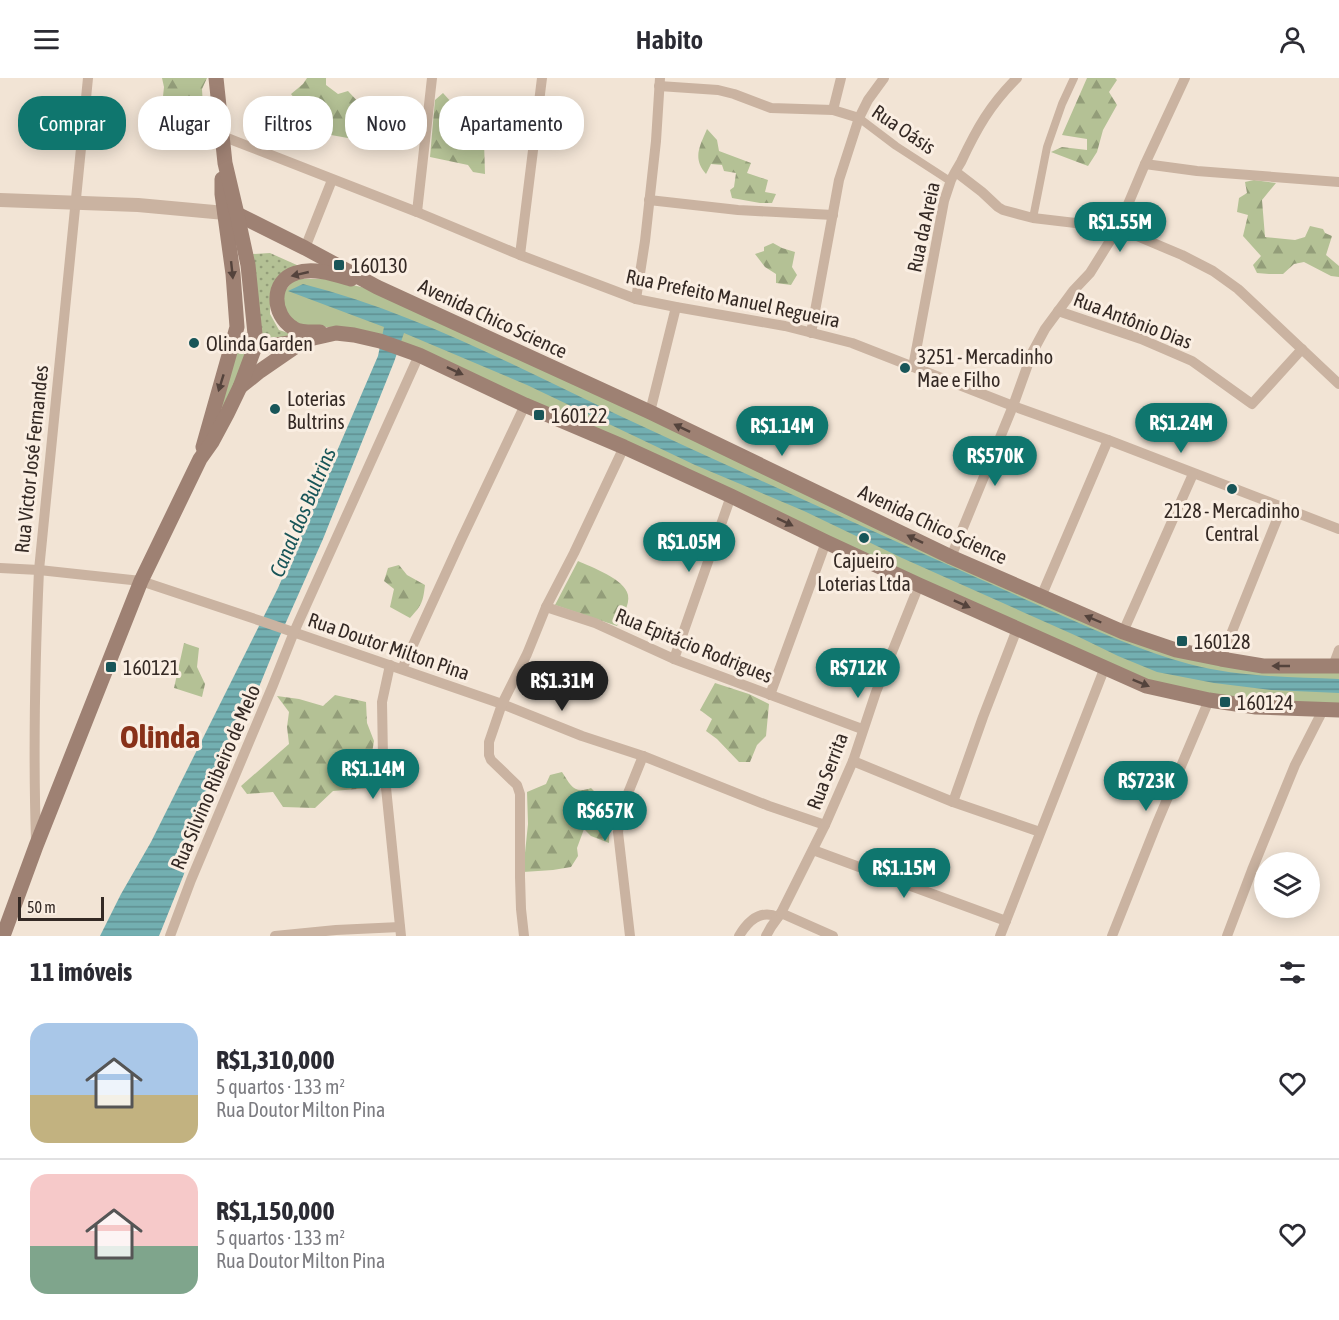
<!DOCTYPE html>
<html lang="pt">
<meta charset="utf-8">
<style>
body{margin:0;font-family:"Asap Condensed",sans-serif;background:#f2f2f3;color:#2b2b33;height:100vh;display:flex;flex-direction:column;font-size:22px;white-space:nowrap}
*{box-sizing:border-box;margin:0}
p{font-size:20px;color:#7c7c81}
.icon{flex:none;width:33px;height:33px;fill:none;stroke:currentColor;stroke-width:2;stroke-linecap:round;stroke-linejoin:round}
.map{position:relative;height:858px;overflow:hidden}
.sheet{display:flex;flex-direction:column;background:#fff;flex:1}
.sheet>*{flex:none}
.guide{position:absolute;left:18px;top:18px;width:600px;height:54px;display:flex;gap:12px}
.fabs{position:absolute;left:1254px;top:774px;display:grid;gap:12px}
.fabs a{display:grid;place-items:center;width:66px;height:66px;border-radius:50%;background:#fff;box-shadow:0 3px 15px #0003;font-size:30px}
.scale{position:absolute;left:18px;bottom:15px;width:86px;box-sizing:border-box;padding-left:6px;border:3px solid #342924;border-top:0;font-size:16px;line-height:21px;white-space:nowrap;color:#342924;-webkit-text-stroke:4px #faeee2;paint-order:stroke}
.price{position:absolute;translate:-50% -51px;padding:0 14px;border-radius:21px;background:#0f766e;color:#fff;font-size:20px;line-height:39px;filter:drop-shadow(0 2px 3px #0008)}
.price::after{content:'';position:absolute;left:50%;top:36px;width:18px;height:14px;margin-left:-9px;background:inherit;clip-path:polygon(0 0,100% 0,50% 100%)}
.price.selected{background:#222;color:#fff}
ul{padding:0;list-style:none}
li{display:flex;align-items:center;gap:18px;height:150px;padding:0 30px}
li+li{border-top:2px solid #e1e1e2}
li span{display:grid;place-items:center;flex:none;width:168px;height:120px;border-radius:18px;color:#555}
li>.icon{margin-inline-start:auto}
span .icon{width:72px;height:72px;fill:#fffc;stroke-width:1}
li b{font-size:26px}
h2{display:flex;justify-content:space-between;align-items:center;height:72px;padding:0 30px;font-size:26px}
.chip{padding:0 21px;border-radius:24px;background:#fff;box-shadow:0 3px 15px #0003;font-size:21px;line-height:54px}
.chip.selected{background:#0f766e;color:#fff}
header{display:flex;justify-content:space-between;align-items:center;height:78px;padding:0 30px;background:#fff;font-size:27px;font-weight:600}
.map>svg:first-child{display:block}
</style>
<header><svg class="icon" aria-label="menu" viewBox="0 0 24 24"><path d="M4 6h16M4 12h16M4 18h16"/></svg>Habito<svg class="icon" aria-label="person" viewBox="0 0 24 24"><circle cx="12" cy="8" r="4"/><path d="M4 21q1-7 8-7t8 7"/></svg></header>
<div class="map">
<svg width="1339" height="858" viewBox="0 0 1339 858">
<defs>
<pattern id="forest-firs" width="22" height="20" patternUnits="userSpaceOnUse" patternTransform="scale(1.5)"><rect width="22" height="20" fill="#b4c195"/><path d="M5 1l3.5 6h-7zM16 11l3.5 6h-7z" fill="#939d79"/></pattern>
<pattern id="park-dots" width="8" height="8" patternUnits="userSpaceOnUse" patternTransform="scale(1.5)"><rect width="8" height="8" fill="#b4c195"/><path d="M2 2h.1M6 6h.1" fill="none" stroke="#939d79" stroke-width="1.8" stroke-linecap="round"/></pattern>
<pattern id="water-rules" width="6" height="5" patternUnits="userSpaceOnUse" patternTransform="scale(1.5)"><rect width="6" height="5" fill="#73afb1"/><path d="M0 2.5h6" fill="none" stroke="#5f8e90"/></pattern>
</defs>
<rect width="100%" height="100%" fill="#f2e4d5"/>
<!-- grass -->
<g fill="#b4c195">
<path d="M294 201H326L379 213 1178 576 1339 592V627L1261 625 1156 605 337 249H301L289 242 281 218Z"/>
<path d="M239 257 250 270 217 349Z"/>
</g>
<!-- forest -->
<g fill="url(#forest-firs)">
<path d="M162 0H207L202 11 204 46 203 56 170 52 172 39 161 37 164 9Z"/>
<path d="M307 0H326V7L338 16 348 13 362 28 372 35 371 45 362 54 359 62 331 57 310 41 291 16 303 6Z"/>
<path d="M1087 0H1115L1117 2 1109 14 1117 27 1103 52 1097 74 1088 88 1051 74 1062 69 1087 72V61L1062 57Z"/>
<path d="M443 15 452 25 447 37V50L472 55 484 63 485 96 473 94 468 87 430 79 435 22Z"/>
<path d="M707 51 717 62 719 73 751 85 747 95 768 102 765 114 776 116 772 125H760L732 120 730 112 734 109 736 95 724 93 722 87 711 86 706 96C692 80 700 68 707 51Z"/>
<path d="M1254 102 1276 105 1262 122 1265 159 1295 162 1305 159 1310 148 1323 151 1325 155 1332 158 1326 177 1339 188V199L1331 198 1304 184 1294 186 1283 196H1269L1257 195 1253 187 1261 178 1243 158 1248 137 1237 134 1239 120 1247 115 1245 104Z"/>
<path d="M773 165 782 170 795 174 792 189 797 197 791 207 776 205V196L765 189 755 176 764 173V169Z"/>
<path d="M578 483C591 489 625 501 628 517 630 527 622 539 617 548L555 527Z"/>
<path d="M399 487 407 497 425 507C423 524 422 527 410 540L390 529 394 511 384 503 388 490Z"/>
<path d="M184 565 199 570 197 589 205 606 202 619 174 610Z"/>
<path d="M715 605 749 616 769 626 766 658 757 667 750 684H739L717 661 706 653 712 641 700 632Z"/>
<path d="M335 617 366 624 367 645 374 663 370 687 369 710 333 713 315 730 283 729 273 714 247 716 241 708 289 666 287 649 289 634 277 618 299 621 323 628Z"/>
<path d="M562 694C571 708 574 716 591 710L598 717 591 725C604 738 611 745 609 765L591 758 584 751 577 770 578 778 571 789 553 792 523 794 528 746 527 714 546 706 550 697Z"/>
</g>
<!-- park -->
<path fill="url(#park-dots)" d="M270 175 299 188 297 196 270 219V236L279 252 301 259 261 264 253 176Z"/>
<!-- water -->
<path fill="url(#water-rules)" d="M303 206C413 234 516 288 618 337 723 386 829 433 935 481 977 500 1020 519 1063 538 1104 556 1145 574 1189 586 1238 599 1289 599 1339 601V615L1271 612 1214 605 1157 594 1118 578 1079 559 902 480 804 433 695 387 527 307 404 255 394 284 323 461 279 560 185 790 184 796 159 858H100L121 816 151 764 278 510 378 278 384 249 288 213Z"/>
<g fill="none" stroke-linecap="round" stroke-linejoin="round">
<!-- pedestrian -->
<g stroke="#cab3a1" stroke-width="8">
<path d="M859 40 896 68 950 103"/>
<path d="M1033 140 1047 69 1062 26 1074 0"/>
</g>
<!-- minor -->
<g stroke="#cab3a1" stroke-width="10">
<path d="M659 8 718 12 734 16 771 30 833 32 859 40"/>
<path d="M833 32 841 0"/>
<path d="M222 58 417 134 520 177 636 221 676 229 785 248 852 265 1013 328 1108 362 1339 451"/>
<path d="M1145 86 1197 93 1339 104"/>
<path d="M956 94 982 114 998 129 1003 132 1033 140 1118 150 1182 177 1213 193 1238 211 1339 306"/>
<path d="M649 122 738 132 833 137"/>
<path d="M417 134 432 0"/>
<path d="M305 170 332 102"/>
<path d="M520 177 542 0"/>
<path d="M636 221 645 163 656 63 660 0"/>
<path d="M1058 233 1141 261 1192 283 1252 326 1302 271"/>
<path d="M811 255 839 102 859 40 868 22 884 0"/>
<path d="M913 289 944 123C946 117 948 111 950 105 952 98 957 91 961 84 977 50 990 27 1017 0"/>
<path d="M650 334 676 229"/>
<path d="M951 479 1013 328 1032 275 1045 251 1073 213 1090 195 1118 150 1145 86 1185 0"/>
<path d="M0 490 39 492 141 503 264 544 502 626 582 658 643 678 769 728 825 747"/>
<path d="M1041 519 1108 362"/>
<path d="M546 529 595 545 674 581 862 651"/>
<path d="M1123 554 1193 396"/>
<path d="M674 581 731 418"/>
<path d="M1221 581 1282 429"/>
<path d="M390 587 382 624 383 680 401 858"/>
<path d="M1333 588 1339 572"/>
<path d="M402 591 461 462 525 327"/>
<path d="M770 617 826 464"/>
<path d="M853 683 953 724 1040 754"/>
<path d="M953 724 983 639 1017 551"/>
<path d="M36 762C33 672 35 582 39 492L88 0"/>
<path d="M813 772 1006 843"/>
<path d="M170 858 191 802 273 607 294 554 419 277"/>
<path d="M275 858 336 852 400 849"/>
<path d="M524 858 521 831 520 799V716L517 707 491 682 489 677V664L502 626 527 576 546 529 574 475 624 369"/>
<path d="M630 858 618 754 622 730 643 678"/>
<path d="M739 858C748 843 760 831 778 839"/>
<path d="M766 858 771 849 781 835"/>
<path d="M833 858 781 835 825 747 853 683 876 614 919 507"/>
<path d="M1000 858 1105 589"/>
<path d="M1112 858 1157 745 1209 622"/>
<path d="M1227 858 1252 792 1295 687 1323 632"/>
</g>
<!-- tertiary -->
<path stroke="#cab3a1" stroke-width="14" d="M0 122 138 127 225 135"/>
<!-- secondary -->
<g stroke="#9e8173" stroke-width="15">
<path d="M225 135 237 136 305 170 377 209 650 334 951 479 1123 554 1176 572 1221 581 1263 588H1339"/>
<path d="M320 254C311 254 300 255 293 250 272 237 270 203 296 195 313 189 334 196 351 201"/>
<path d="M247 262C261 272 283 266 299 263"/>
<path d="M240 309 260 293 305 262 336 255 354 257 380 263 419 277 525 327 624 369 731 418 826 464 919 507 1146 608 1209 622 1256 629 1339 632"/>
<path d="M203 369 237 249 233 196 222 116V101"/>
<path d="M3 858 36 768 141 503 200 381 212 364 227 336 240 309 256 266 248 187 237 136 225 85 216 0"/>
</g>
</g>
<!-- one-way arrows -->
<defs><path id="oneway-solid" d="M-6-.8H1V-3.2L6.5 0L1 3.2V.8H-6Z" transform="scale(1.5)"/></defs>
<g fill="#54433c">
<use href="#oneway-solid" transform="translate(232 192) rotate(84)"/>
<use href="#oneway-solid" transform="translate(300 196) rotate(167)"/>
<use href="#oneway-solid" transform="translate(455 293) rotate(25)"/>
<use href="#oneway-solid" transform="translate(221 305) rotate(107)"/>
<use href="#oneway-solid" transform="translate(682 350) rotate(-154)"/>
<use href="#oneway-solid" transform="translate(785 444) rotate(26)"/>
<use href="#oneway-solid" transform="translate(915 461) rotate(-154)"/>
<use href="#oneway-solid" transform="translate(962 526) rotate(24)"/>
<use href="#oneway-solid" transform="translate(1093 541) rotate(-157)"/>
<use href="#oneway-solid" transform="translate(1281 588) rotate(-180)"/>
<use href="#oneway-solid" transform="translate(1141 605) rotate(22)"/>
</g>
<!-- markers -->
<g fill="#185558" stroke="#faeee2" stroke-width="2">
<rect x="333" y="181" width="12" height="12" rx="3"/>
<circle cx="194" cy="265" r="6"/>
<circle cx="905" cy="290" r="6"/>
<circle cx="275" cy="331" r="6"/>
<rect x="533" y="331" width="12" height="12" rx="3"/>
<circle cx="1232" cy="411" r="6"/>
<circle cx="864" cy="460" r="6"/>
<rect x="1176" y="557" width="12" height="12" rx="3"/>
<rect x="105" y="583" width="12" height="12" rx="3"/>
<rect x="1219" y="618" width="12" height="12" rx="3"/>
</g>
<g text-anchor="middle" dominant-baseline="central" stroke-width="6" stroke-linejoin="round" paint-order="stroke">
<!-- street labels -->
<g font-size="20" fill="#342924" stroke="#faeee2">
<text transform="translate(904 51) rotate(34)">Rua Oásis</text>
<text transform="translate(923 149) rotate(-78)">Rua da Areia</text>
<text transform="translate(733 220) rotate(12)">Rua Prefeito Manuel Regueira</text>
<text transform="translate(493 240) rotate(25)">Avenida Chico Science</text>
<text transform="translate(1133 242) rotate(21)">Rua Antônio Dias</text>
<text transform="translate(31 381) rotate(-84)">Rua Victor José Fernandes</text>
<text transform="translate(933 446) rotate(25)">Avenida Chico Science</text>
<text transform="translate(694 567) rotate(22)">Rua Epitácio Rodrigues</text>
<text transform="translate(389 568) rotate(19)">Rua Doutor Milton Pina</text>
<text transform="translate(827 693) rotate(-69)">Rua Serrita</text>
<text transform="translate(215 699) rotate(-67)">Rua Silvino Ribeiro de Melo</text>
</g>
<!-- poi labels -->
<g font-size="20" fill="#342924" stroke="#faeee2" text-anchor="start">
<text x="351" y="187">160130</text>
<text x="206" y="265">Olinda Garden</text>
<text x="917" y="278">3251 - Mercadinho<tspan x="917" dy="23">Mae e Filho</tspan></text>
<text x="287" y="320">Loterias<tspan x="287" dy="23">Bultrins</tspan></text>
<text x="551" y="337">160122</text>
<text x="1232" y="432" text-anchor="middle">2128 - Mercadinho<tspan x="1232" dy="23">Central</tspan></text>
<text x="864" y="482" text-anchor="middle">Cajueiro<tspan x="864" dy="23">Loterias Ltda</tspan></text>
<text x="1194" y="563">160128</text>
<text x="123" y="589">160121</text>
<text x="1237" y="624">160124</text>
</g>
<!-- water labels -->
<g font-size="21" font-style="italic" fill="#185558" stroke="#faeee2">
<text transform="translate(302 434) rotate(-67)">Canal dos Bultrins</text>
</g>
<!-- town labels -->
<g font-size="32" font-weight="bold" fill="#883119" stroke="#faeee2">
<text x="160" y="658">Olinda</text>
</g>
</g>
</svg>
<div class="fabs">
<a><svg class="icon" aria-label="layers" viewBox="0 0 24 24"><path d="M12 4l9 5-9 5-9-5zM3 14l9 5 9-5"/></svg></a>
</div>
<div class="scale">50 m</div>
<b class="price" style="left:1120px;top:175px">R$1.55M</b>
<b class="price" style="left:1181px;top:376px">R$1.24M</b>
<b class="price" style="left:782px;top:379px">R$1.14M</b>
<b class="price" style="left:995px;top:409px">R$570K</b>
<b class="price" style="left:689px;top:495px">R$1.05M</b>
<b class="price" style="left:858px;top:621px">R$712K</b>
<b class="price selected" style="left:562px;top:634px">R$1.31M</b>
<b class="price" style="left:373px;top:722px">R$1.14M</b>
<b class="price" style="left:1146px;top:734px">R$723K</b>
<b class="price" style="left:605px;top:764px">R$657K</b>
<b class="price" style="left:904px;top:821px">R$1.15M</b>
<div class="guide">
<a class="chip selected">Comprar</a>
<a class="chip">Alugar</a>
<a class="chip">Filtros</a>
<a class="chip">Novo</a>
<a class="chip">Apartamento</a>
</div>
</div>
<section class="sheet">
<h2>11 imóveis<svg class="icon" aria-label="filters" viewBox="0 0 24 24"><path d="M4 7h16M4 17h16"/><circle cx="9" cy="7" r="2"/><circle cx="15" cy="17" r="2"/></svg></h2>
<ul>
<li><span style="background:linear-gradient(#a9c7e8 60%,#c2b280 0)"><svg class="icon" aria-label="home" viewBox="0 0 24 24"><path d="M3 11l9-7 9 7M6 9v11h12V9"/></svg></span><div><b>R$1,310,000</b><p>5 quartos · 133 m²</p><p>Rua Doutor Milton Pina</p></div><svg class="icon" aria-label="heart" viewBox="0 0 24 24"><path d="M12 20l-8-8c-3-5 5-10 8-4 3-6 11-1 8 4z"/></svg></li>
<li><span style="background:linear-gradient(#f6c9c9 60%,#7fa58c 0)"><svg class="icon" aria-label="home" viewBox="0 0 24 24"><path d="M3 11l9-7 9 7M6 9v11h12V9"/></svg></span><div><b>R$1,150,000</b><p>5 quartos · 133 m²</p><p>Rua Doutor Milton Pina</p></div><svg class="icon" aria-label="heart" viewBox="0 0 24 24"><path d="M12 20l-8-8c-3-5 5-10 8-4 3-6 11-1 8 4z"/></svg></li>
</ul>
</section>
